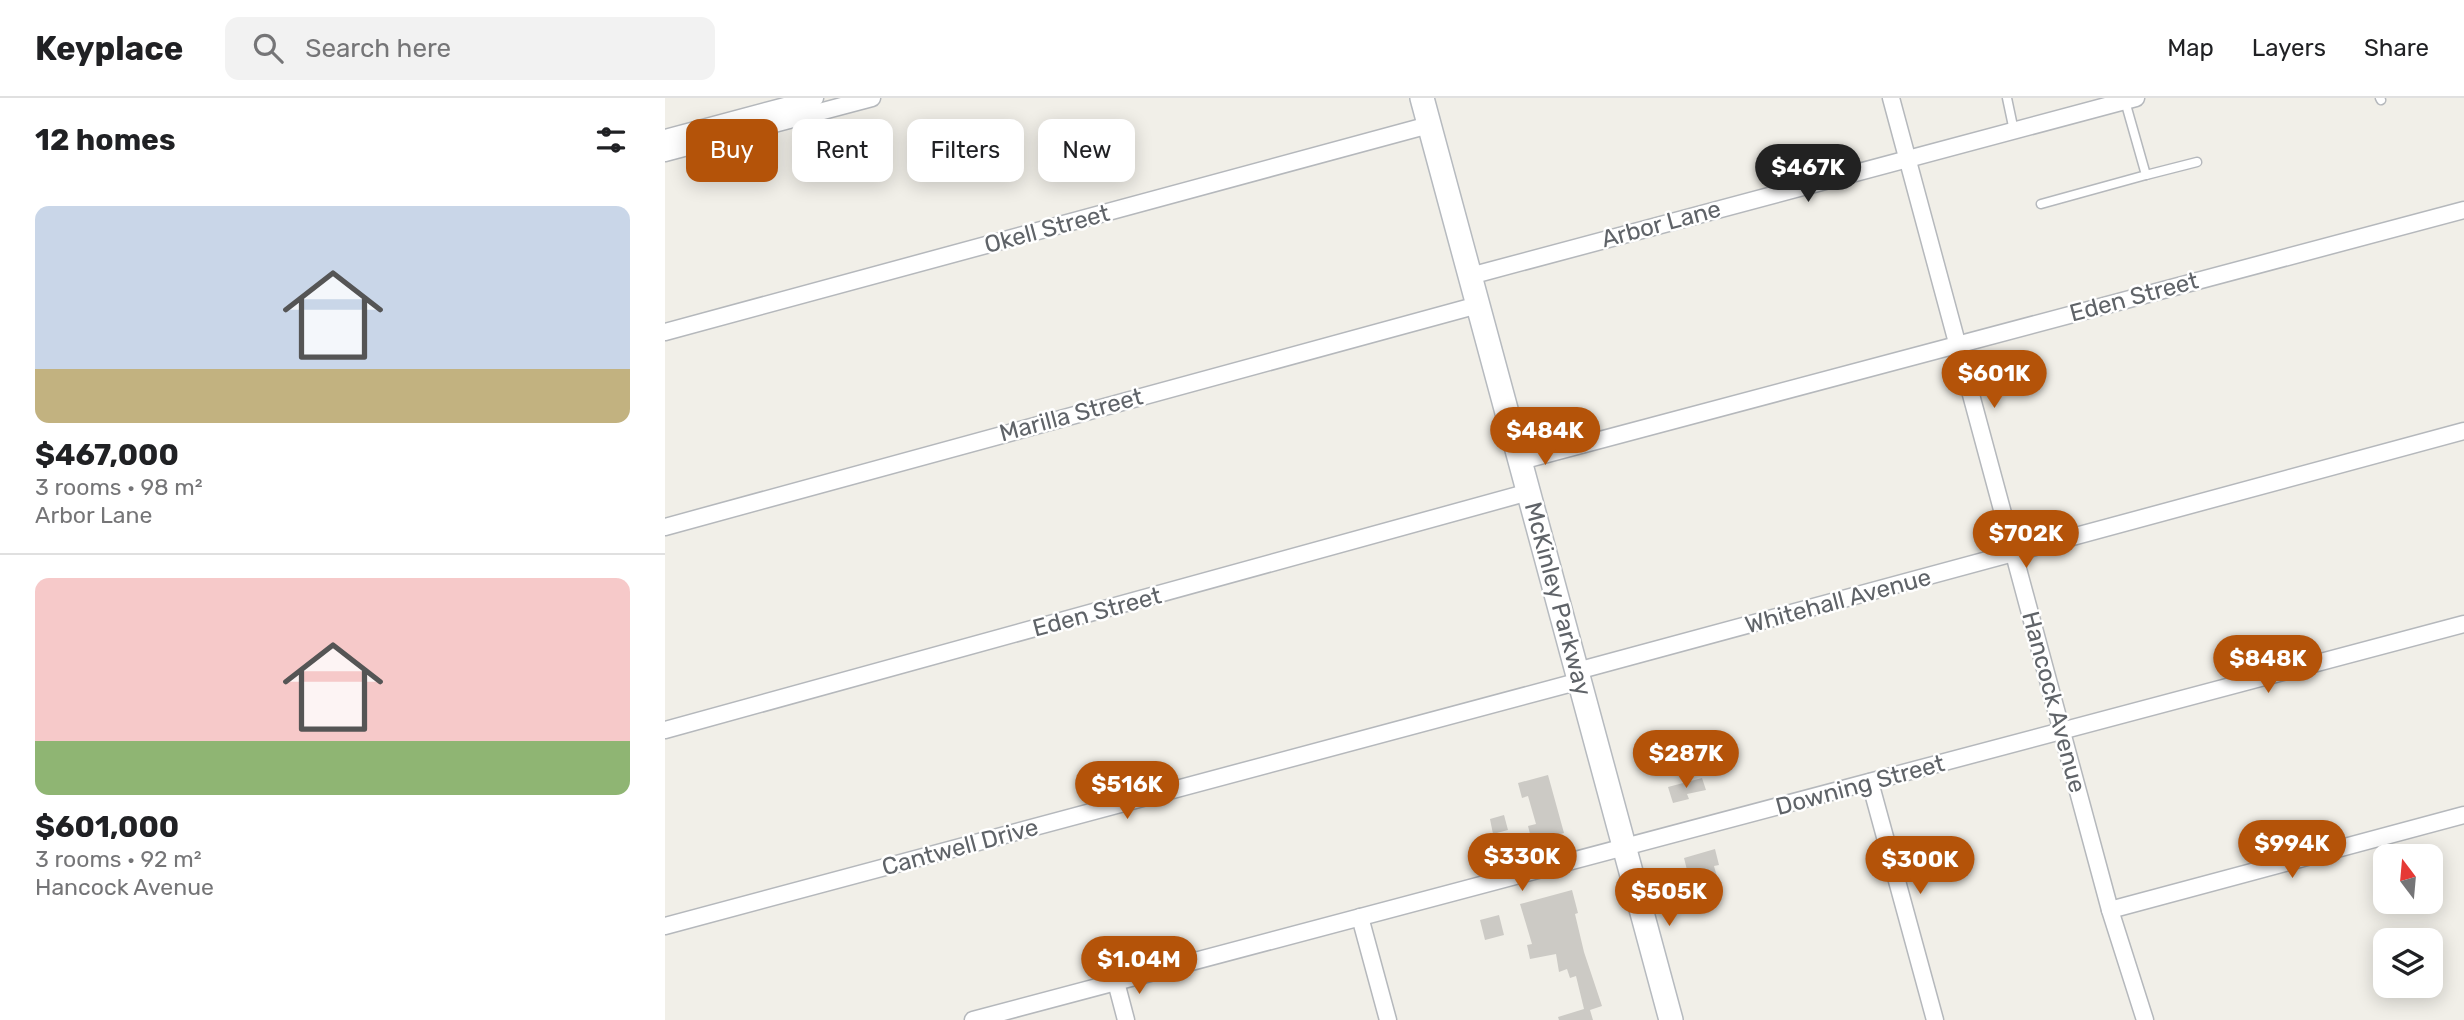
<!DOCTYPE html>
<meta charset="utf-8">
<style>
body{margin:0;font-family:Rubik,sans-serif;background:#f2f2f2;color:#202124;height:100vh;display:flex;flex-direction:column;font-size:26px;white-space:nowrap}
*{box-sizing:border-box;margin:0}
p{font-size:23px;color:#757577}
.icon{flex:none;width:38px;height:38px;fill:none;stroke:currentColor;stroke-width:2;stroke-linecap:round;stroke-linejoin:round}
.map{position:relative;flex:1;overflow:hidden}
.side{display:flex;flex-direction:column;background:#fff;width:665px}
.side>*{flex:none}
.top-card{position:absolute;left:21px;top:21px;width:665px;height:63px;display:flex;gap:14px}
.needle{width:46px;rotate:344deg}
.fabs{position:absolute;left:1708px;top:746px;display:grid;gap:14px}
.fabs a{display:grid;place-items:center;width:70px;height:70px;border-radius:14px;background:#fff;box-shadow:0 4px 18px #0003;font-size:35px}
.price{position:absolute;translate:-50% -60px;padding:0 16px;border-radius:24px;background:#b45309;color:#fff;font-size:23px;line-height:46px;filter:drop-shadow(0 2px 4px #0008)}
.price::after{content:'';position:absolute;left:50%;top:42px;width:21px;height:16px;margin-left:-10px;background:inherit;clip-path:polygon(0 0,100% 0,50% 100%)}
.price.current{background:#222;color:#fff}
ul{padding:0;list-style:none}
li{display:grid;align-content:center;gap:14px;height:371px;padding:0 35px}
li+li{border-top:2px solid #e0e0e0}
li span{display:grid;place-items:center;height:217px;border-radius:14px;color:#555}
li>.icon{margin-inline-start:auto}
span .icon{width:126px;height:126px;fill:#fffc;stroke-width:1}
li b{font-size:30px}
h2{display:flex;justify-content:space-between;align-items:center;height:84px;padding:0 35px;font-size:30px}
.chip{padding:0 24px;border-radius:14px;background:#fff;box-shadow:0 4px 18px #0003;font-size:24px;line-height:63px}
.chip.current{background:#b45309;color:#fff}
header{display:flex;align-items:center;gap:42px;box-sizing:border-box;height:98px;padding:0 35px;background:#fff;border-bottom:2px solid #e0e0e0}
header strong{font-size:33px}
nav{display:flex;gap:38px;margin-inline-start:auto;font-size:24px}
.search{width:490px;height:63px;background:#f2f2f2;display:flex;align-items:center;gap:18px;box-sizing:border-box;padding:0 24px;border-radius:14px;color:#757577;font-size:26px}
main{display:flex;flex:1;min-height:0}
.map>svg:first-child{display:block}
</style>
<header>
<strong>Keyplace</strong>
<div class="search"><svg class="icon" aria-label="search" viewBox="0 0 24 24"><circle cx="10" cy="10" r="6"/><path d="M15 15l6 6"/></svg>Search here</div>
<nav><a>Map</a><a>Layers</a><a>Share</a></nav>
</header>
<main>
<section class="side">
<h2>12 homes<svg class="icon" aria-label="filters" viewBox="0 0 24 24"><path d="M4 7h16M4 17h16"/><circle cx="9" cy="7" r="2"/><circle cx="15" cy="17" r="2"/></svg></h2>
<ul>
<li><span style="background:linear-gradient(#c9d6e8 75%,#c2b280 0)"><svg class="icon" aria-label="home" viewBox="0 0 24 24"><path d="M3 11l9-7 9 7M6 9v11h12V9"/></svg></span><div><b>$467,000</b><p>3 rooms · 98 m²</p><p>Arbor Lane</p></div></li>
<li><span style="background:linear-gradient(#f6c9c9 75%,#8fb573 0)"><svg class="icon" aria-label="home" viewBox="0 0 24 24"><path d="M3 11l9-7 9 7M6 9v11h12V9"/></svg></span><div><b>$601,000</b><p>3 rooms · 92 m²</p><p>Hancock Avenue</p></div></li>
</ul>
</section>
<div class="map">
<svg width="1799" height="922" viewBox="0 0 1799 922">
<rect width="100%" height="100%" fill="#f1efe8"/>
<!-- building -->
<g fill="#cccac5">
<path d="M883 677 899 735 867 744 863 728 871 726 863 698 857 700 853 685Z"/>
<path d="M1037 680 1041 692 1022 696 1024 701 1008 705 1003 689Z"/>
<path d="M839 717 843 732 828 736 825 721Z"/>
<path d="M1050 751 1054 767 1049 768 1056 793 1029 800 1019 760Z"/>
<path d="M907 792 913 815 910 816 919 854 937 908 925 912 928 922H894L893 919 919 911 911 878 905 880 902 871 894 874 891 856 865 861 862 847 867 846 855 806Z"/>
<path d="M834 817 839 837 820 842 815 822Z"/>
</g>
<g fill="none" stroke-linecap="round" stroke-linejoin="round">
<!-- lane casing -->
<g stroke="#b5b8bc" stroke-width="11">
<g id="lane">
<path d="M1342 0 1349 33"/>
<path d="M1715 0 1716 2"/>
<path d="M1481 77 1532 64"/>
<path d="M1376 106 1481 77 1460 3"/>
</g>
</g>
<!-- street casing -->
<g stroke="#b5b8bc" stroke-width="19">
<g id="street">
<path d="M1226 0 1445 812 1480 922"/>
<path d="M0 40 150 0"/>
<path d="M0 55 207 0"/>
<path d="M805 178 1471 0"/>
<path d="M0 234 764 27"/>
<path d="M856 363 1799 112"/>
<path d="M0 429 813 207"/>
<path d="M912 573 1799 333"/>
<path d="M0 632 864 394"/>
<path d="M1205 684 1270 922"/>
<path d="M1445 812 1799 717"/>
<path d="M695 819 723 922"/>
<path d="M0 828 915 583"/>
<path d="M451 884 461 922"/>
<path d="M308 922 1799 526"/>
</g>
</g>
<!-- secondary casing -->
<g stroke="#b6babf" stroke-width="26">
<path id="secondary" d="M757 0 1006 922"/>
</g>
<!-- lane -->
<use href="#lane" stroke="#fff" stroke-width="8"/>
<!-- street -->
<use href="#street" stroke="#fff" stroke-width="16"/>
<!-- secondary -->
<use href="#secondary" stroke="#fff" stroke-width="23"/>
</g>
<g text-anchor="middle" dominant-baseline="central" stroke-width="5" stroke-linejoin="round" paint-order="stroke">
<!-- street labels -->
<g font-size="24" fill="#5f6368" stroke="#fff">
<text transform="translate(996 126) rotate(-15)">Arbor Lane</text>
<text transform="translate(382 131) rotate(-15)">Okell Street</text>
<text transform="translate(1469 199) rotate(-15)">Eden Street</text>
<text transform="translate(406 317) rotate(-15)">Marilla Street</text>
<text transform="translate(893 501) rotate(75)">McKinley Parkway</text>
<text transform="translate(1173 503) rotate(-15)">Whitehall Avenue</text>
<text transform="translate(432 514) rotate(-15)">Eden Street</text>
<text transform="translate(1389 604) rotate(75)">Hancock Avenue</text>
<text transform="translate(1195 687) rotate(-15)">Downing Street</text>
<text transform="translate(295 749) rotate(-15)">Cantwell Drive</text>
</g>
</g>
</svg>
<div class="fabs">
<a><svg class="needle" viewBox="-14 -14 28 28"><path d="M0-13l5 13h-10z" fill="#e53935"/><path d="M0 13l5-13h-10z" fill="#757577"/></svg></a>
<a><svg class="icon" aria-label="layers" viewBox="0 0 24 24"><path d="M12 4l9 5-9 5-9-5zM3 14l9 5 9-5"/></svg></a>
</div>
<b class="price current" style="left:1143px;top:106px">$467K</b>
<b class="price" style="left:1329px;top:312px">$601K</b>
<b class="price" style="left:880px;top:369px">$484K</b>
<b class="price" style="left:1361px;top:472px">$702K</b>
<b class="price" style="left:1603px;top:597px">$848K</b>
<b class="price" style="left:1021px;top:692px">$287K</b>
<b class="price" style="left:462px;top:723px">$516K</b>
<b class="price" style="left:1627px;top:782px">$994K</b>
<b class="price" style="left:857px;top:795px">$330K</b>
<b class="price" style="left:1255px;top:798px">$300K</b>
<b class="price" style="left:1004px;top:830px">$505K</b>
<b class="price" style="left:474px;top:898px">$1.04M</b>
<div class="top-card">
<a class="chip current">Buy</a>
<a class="chip">Rent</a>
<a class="chip">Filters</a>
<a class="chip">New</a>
</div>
</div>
</main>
